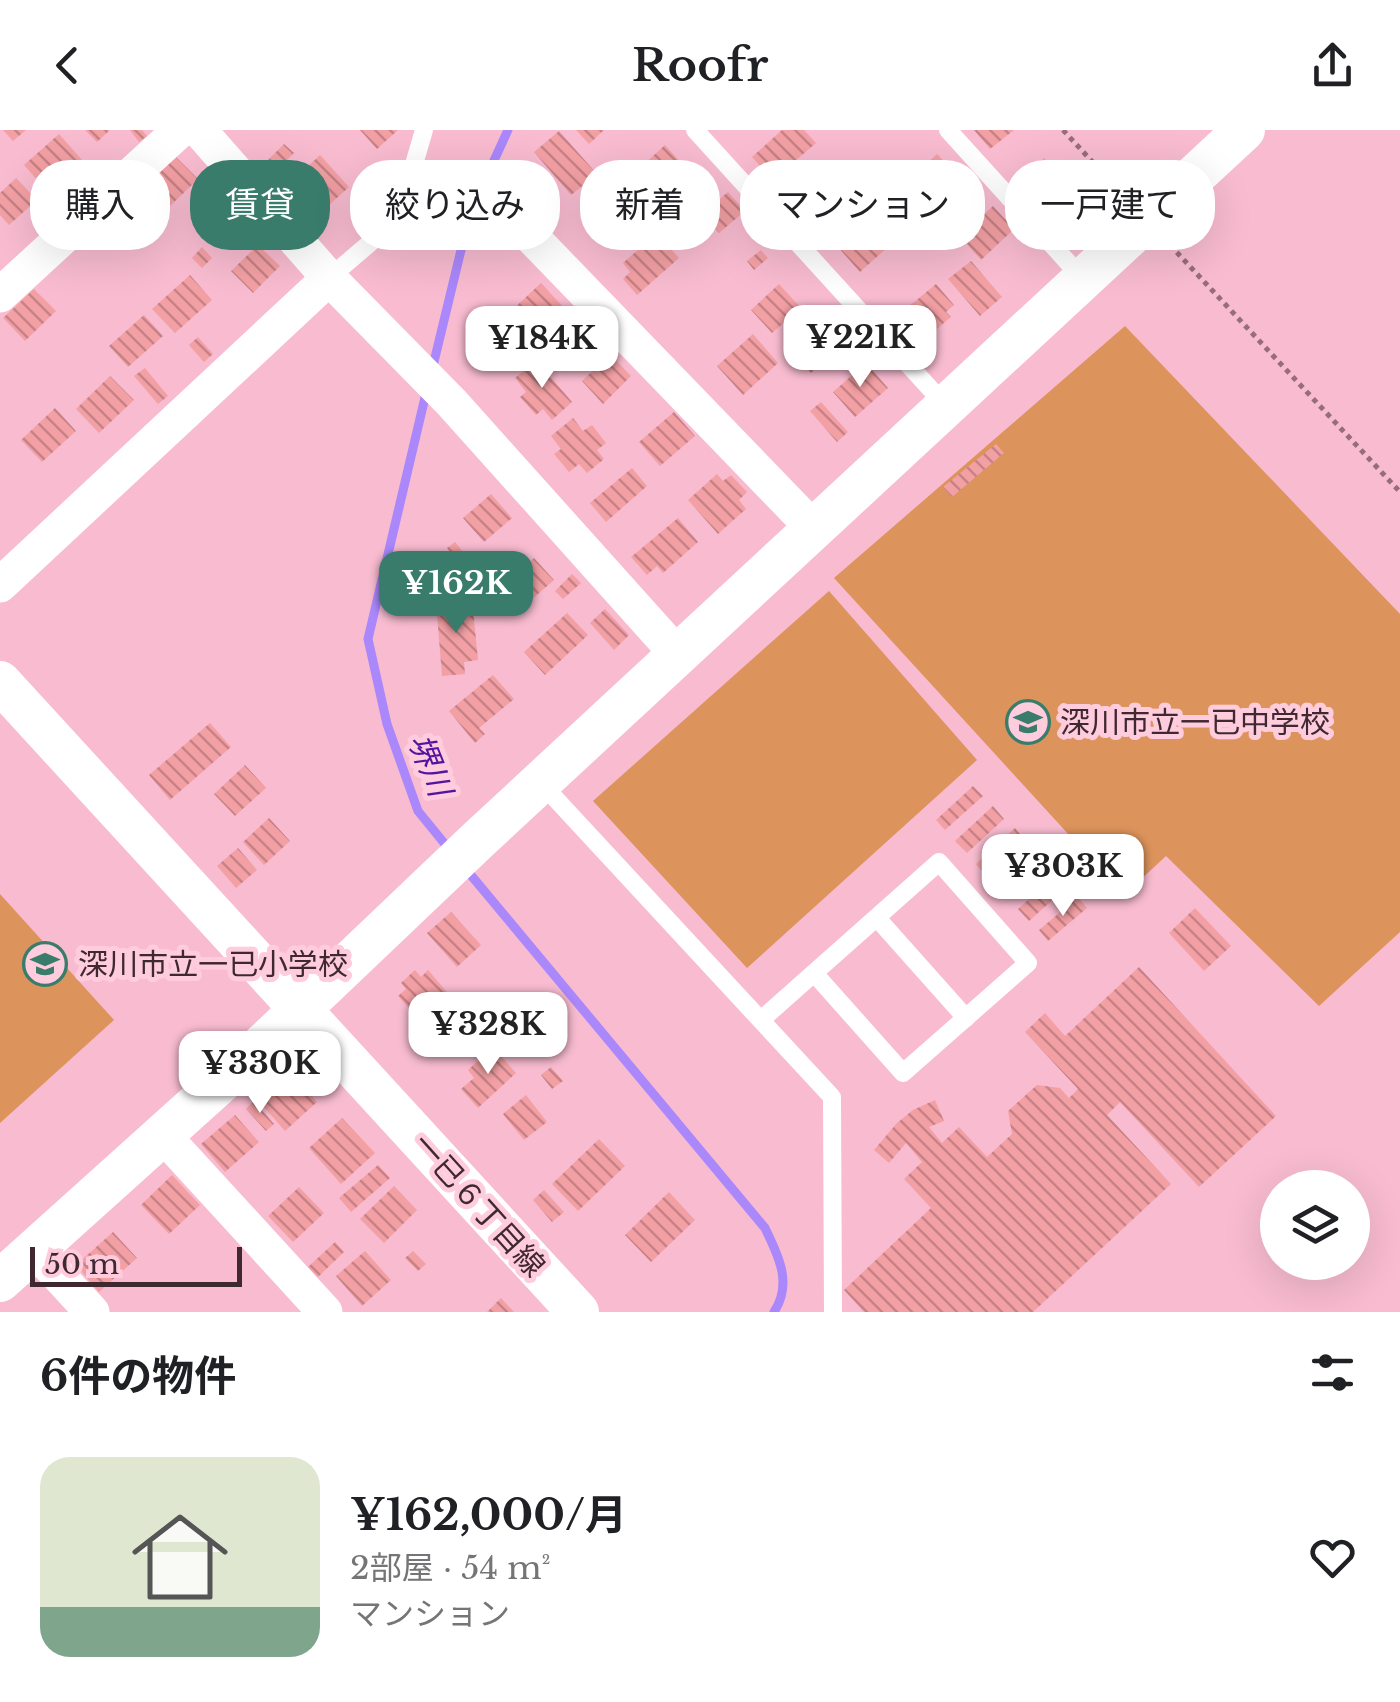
<!DOCTYPE html>
<html lang="ja">
<meta charset="utf-8">
<style>
body{margin:0;font-family:"Libre Baskerville","Noto Sans JP",serif;background:#f6f6f6;color:#202124;height:100vh;display:flex;flex-direction:column;font-size:38px;white-space:nowrap}
*{box-sizing:border-box;margin:0}
p{font-size:32px;color:#757577}
.icon{flex:none;width:55px;height:55px;fill:none;stroke:currentColor;stroke-width:2;stroke-linecap:round;stroke-linejoin:round}
.map{position:relative;height:1182px;overflow:hidden}
.details{display:flex;flex-direction:column;background:#fff;flex:1}
.details>*{flex:none}
.top-card{position:absolute;left:30px;top:30px;width:1340px;height:90px;display:flex;gap:20px}
.buttons{position:absolute;left:1260px;top:1040px;display:grid;gap:20px}
.buttons a{display:grid;place-items:center;width:110px;height:110px;border-radius:50%;background:#fff;box-shadow:0 10px 40px #0002;font-size:50px}
.scale{position:absolute;left:30px;bottom:25px;width:212px;box-sizing:border-box;padding-left:10px;border:5px solid #402831;border-top:0;font-size:28px;line-height:35px;white-space:nowrap;color:#402831;-webkit-text-stroke:8px #feccdd;paint-order:stroke}
.price{position:absolute;translate:-50% -85px;padding:0 22px;border-radius:20px;background:#fff;color:#222;font-size:32px;line-height:65px;filter:drop-shadow(0 2px 5px #0008)}
.price::after{content:'';position:absolute;left:50%;top:60px;width:30px;height:22px;margin-left:-15px;background:inherit;clip-path:polygon(0 0,100% 0,50% 100%)}
.price.on{background:#3a7c6c;color:#fff}
ul{padding:0;list-style:none}
li{display:flex;align-items:center;gap:30px;height:250px;padding:0 40px}
li span{display:grid;place-items:center;flex:none;width:280px;height:200px;border-radius:30px;color:#555}
li>.icon{margin-inline-start:auto}
span .icon{width:120px;height:120px;fill:#fffc;stroke-width:1}
li b{font-size:42px}
h2{display:flex;justify-content:space-between;align-items:center;height:120px;padding:0 40px;font-size:42px}
.tag{padding:0 35px;border-radius:40px;background:#fff;box-shadow:0 10px 40px #0002;font-size:35px;line-height:90px}
.tag.on{background:#3a7c6c;color:#fff}
header{display:flex;justify-content:space-between;align-items:center;height:130px;padding:0 40px;background:#fff;font-size:45px;font-weight:600}
.map>svg:first-child{display:block}
</style>
<header><svg class="icon" aria-label="back" viewBox="0 0 24 24"><path d="M15 5l-7 7 7 7"/></svg>Roofr<svg class="icon" aria-label="share" viewBox="0 0 24 24"><path d="M12 15V3M7 8l5-5 5 5M5 13v7h14v-7"/></svg></header>
<div class="map">
<svg width="1400" height="1182" viewBox="0 0 1400 1182">
<defs>
<pattern id="building-back-hatch" width="6" height="6" patternUnits="userSpaceOnUse" patternTransform="scale(2.5)"><rect width="6" height="6" fill="#f3a0a4"/><path d="M-1 5l2 2M0 0l6 6M5-1l2 2" fill="none" stroke="#c68286"/></pattern>
</defs>
<rect width="100%" height="100%" fill="#f8bbd0"/>
<!-- pitch -->
<g fill="#dd935c">
<path d="M1125 196 1400 484V802L1319 876 1166 726 1124 765 834 448Z"/>
<path d="M829 461 977 630 747 838 593 671Z"/>
<path d="M0 764 114 890 0 993Z"/>
</g>
<g fill="none" stroke-linecap="round" stroke-linejoin="round">
<!-- stream -->
<g stroke="#aa87fa" stroke-width="9">
<path d="M432 240 470 83 508 0"/>
<path d="M427 259 368 509 387 594 418 681 449 719"/>
<path d="M465 738 765 1098C778 1125 793 1153 774 1182"/>
</g>
</g>
<!-- building -->
<g fill="url(#building-back-hatch)">
<path d="M3 0H26L13 11Z"/>
<path d="M85 0H110L97 12Z"/>
<path d="M130 0H142L147 6 139 12Z"/>
<path d="M360 0H398L377 19Z"/>
<path d="M576 0H604L589 14Z"/>
<path d="M782 0H804L816 13 773 50 752 27Z"/>
<path d="M974 0H1014L990 19Z"/>
<path d="M559 1 597 44 571 65 534 22Z"/>
<path d="M59 4 82 30 47 61 24 35Z"/>
<path d="M284 14 294 23 273 44 263 35Z"/>
<path d="M665 15 692 45 657 77 630 47Z"/>
<path d="M937 24 962 51 935 77 904 44 916 33 921 39Z"/>
<path d="M320 25 349 57 318 85 289 54Z"/>
<path d="M176 27 198 49 169 77 147 55Z"/>
<path d="M1044 28 1086 74 1056 100 1015 54Z"/>
<path d="M16 48 37 70 9 95 0 85V63Z"/>
<path d="M369 54 385 71 369 86 352 69Z"/>
<path d="M614 55 630 75 600 101 583 80Z"/>
<path d="M728 62 745 81 719 103 702 84Z"/>
<path d="M219 65 233 79 212 98 199 83Z"/>
<path d="M886 74 908 99 860 142 838 117Z"/>
<path d="M818 76 831 90 812 108 798 93Z"/>
<path d="M993 76 1014 99 981 130 960 106Z"/>
<path d="M657 103 679 128 637 165 623 149 630 142 623 133Z"/>
<path d="M258 115 280 136 253 163 231 141Z"/>
<path d="M202 117 212 128 202 138 192 128Z"/>
<path d="M761 120 768 128 754 140 747 131Z"/>
<path d="M971 131 1002 167 980 186 948 149Z"/>
<path d="M190 145 212 170 175 203 152 179Z"/>
<path d="M541 153 576 191 545 218 511 181Z"/>
<path d="M779 154 801 178 772 203 751 180Z"/>
<path d="M936 154 954 175 946 182 951 187 913 219 890 192Z"/>
<path d="M34 159 56 181 25 211 3 188Z"/>
<path d="M144 185 163 206 128 237 109 216Z"/>
<path d="M587 186 601 203 583 219 569 201Z"/>
<path d="M819 195 838 217 811 243 791 221Z"/>
<path d="M753 204 778 233 743 265 717 236Z"/>
<path d="M198 207 213 224 204 232 189 215Z"/>
<path d="M610 224 631 246 603 274 582 251Z"/>
<path d="M536 230 572 272 552 290 543 279 536 285 520 267 526 262 515 248Z"/>
<path d="M866 233 888 258 855 287 833 262Z"/>
<path d="M145 238 168 266 158 274 134 246Z"/>
<path d="M110 246 134 270 99 303 76 279Z"/>
<path d="M821 272 848 302 837 312 810 281Z"/>
<path d="M55 278 76 301 42 332 21 310Z"/>
<path d="M674 282 695 306 660 336 639 312Z"/>
<path d="M573 288 583 301 592 295 606 313 597 320 604 329 587 343 579 334 569 342 554 324 561 319 551 306Z"/>
<path d="M996 314 1004 323 952 367 943 357Z"/>
<path d="M632 338 647 356 606 392 590 373Z"/>
<path d="M717 344 723 351 731 345 747 362 739 370 746 379 718 404 688 370Z"/>
<path d="M491 364 512 388 484 412 463 388Z"/>
<path d="M678 388 698 412 663 443 657 436 647 445 631 427Z"/>
<path d="M455 412 472 433 464 439 447 418Z"/>
<path d="M534 428 554 450 522 478 502 456Z"/>
<path d="M572 444 581 453 563 469 555 461Z"/>
<path d="M472 469 478 530 464 532 465 544 442 546 436 472Z"/>
<path d="M605 479 629 505 614 520 590 493Z"/>
<path d="M567 483 588 505 545 545 524 522Z"/>
<path d="M493 545 514 569 479 598 485 604 475 613 449 581Z"/>
<path d="M210 593 231 617 170 670 149 645Z"/>
<path d="M245 635 266 658 235 686 214 664Z"/>
<path d="M973 656 983 666 945 700 936 690Z"/>
<path d="M993 676 1004 689 967 723 955 711Z"/>
<path d="M269 688 290 711 264 735 243 712Z"/>
<path d="M1015 698 1025 710 986 745 976 734Z"/>
<path d="M238 718 257 740 236 758 217 736Z"/>
<path d="M1032 720 1045 734 1010 767 997 754Z"/>
<path d="M1057 744 1068 756 1029 791 1018 779Z"/>
<path d="M1078 767 1087 778 1048 811 1039 800Z"/>
<path d="M1195 778 1231 816 1204 841 1169 803Z"/>
<path d="M451 782 481 815 457 837 427 803Z"/>
<path d="M1139 837 1276 986 1199 1057 1120 972 1107 985 1171 1054 1033 1182H864L844 1160 931 1078 904 1049 922 1032 906 1013 889 1033 874 1020 897 993 913 980 935 970 944 991 929 997 942 1013 959 997 987 1027 1012 1004 1008 981 1037 955 1060 958 1069 968 1078 959 1025 902 1045 883 1065 906Z"/>
<path d="M415 840 421 847 428 840 459 876 430 902 398 866 406 859 401 853Z"/>
<path d="M493 917 516 943 478 978 461 959 474 948 468 940Z"/>
<path d="M551 937 563 951 552 959 541 945Z"/>
<path d="M290 941 317 972 285 1001 258 970Z"/>
<path d="M526 965 547 992 524 1010 503 984Z"/>
<path d="M254 971 274 994 266 1001 246 979Z"/>
<path d="M235 985 259 1012 225 1042 201 1014Z"/>
<path d="M342 988 375 1023 341 1054 309 1018Z"/>
<path d="M599 1009 625 1036 578 1081 552 1054Z"/>
<path d="M378 1035 390 1048 351 1082 339 1068Z"/>
<path d="M172 1045 200 1075 169 1104 141 1075Z"/>
<path d="M394 1056 417 1080 384 1113 360 1089Z"/>
<path d="M299 1057 324 1083 293 1112 268 1086Z"/>
<path d="M544 1060 564 1082 552 1092 533 1070Z"/>
<path d="M669 1062 695 1090 651 1132 625 1105Z"/>
<path d="M113 1102 137 1128 99 1162 76 1135Z"/>
<path d="M335 1112 344 1122 318 1147 308 1137Z"/>
<path d="M365 1121 391 1150 362 1176 336 1146Z"/>
<path d="M413 1121 426 1134 418 1141 405 1128Z"/>
<path d="M501 1168 514 1182H487Z"/>
</g>
<g fill="none" stroke-linecap="round" stroke-linejoin="round">
<!-- path -->
<g stroke="#966d7b" stroke-width="5" stroke-dasharray="5 5" stroke-linecap="butt">
<path d="M1063 0 1125 67"/>
<path d="M1170 115 1400 362"/>
</g>
<!-- service -->
<g stroke="#fff" stroke-width="18">
<path d="M695 0 946 276"/>
<path d="M948 0 1083 149"/>
<path d="M329 148 398 89 424 0"/>
<path d="M541 653 832 967 833 1182"/>
<path d="M877 788 966 888"/>
<path d="M761 890 939 732 1028 833 903 943 814 843"/>
</g>
<!-- minor -->
<g stroke="#fff" stroke-width="35">
<path d="M199 0 329 148 452 273 678 525"/>
<path d="M523 98 814 399"/>
<path d="M0 165 180 0"/>
<path d="M0 455 329 148"/>
<path d="M161 1003 325 1182"/>
<path d="M34 1119 92 1182"/>
</g>
<!-- tertiary -->
<g stroke="#fff" stroke-width="42">
<path d="M0 552 578 1182"/>
<path d="M0 1151 270 908 479 709 1244 0"/>
</g>
</g>
<!-- icons -->
<defs>
<g id="school-ring" transform="scale(2.25)"><circle r="9.5" fill="#feccdd" stroke="#3a7c6c" stroke-width="1.5"/><path d="M0-5L7-2L0 1L-7-2ZM-4 1L0 2.5L4 1V4Q0 6-4 4Z" fill="#3a7c6c"/></g>
</defs>
<g fill-rule="evenodd">
<use href="#school-ring" x="1028" y="592"/>
<use href="#school-ring" x="45" y="834"/>
</g>
<g text-anchor="middle" dominant-baseline="central" stroke-width="10" stroke-linejoin="round" paint-order="stroke">
<!-- poi labels -->
<g font-size="30" fill="#402831" stroke="#feccdd" text-anchor="start">
<text x="1060" y="592">深川市立一已中学校</text>
<text x="78" y="834">深川市立一已小学校</text>
</g>
<!-- street labels -->
<g font-size="30" fill="#402831" stroke="#feccdd">
<text transform="translate(479 1075) rotate(48)">一已６丁目線</text>
</g>
<!-- water labels -->
<g font-size="32" font-style="italic" fill="#53149f" stroke="#feccdd">
<text transform="translate(430 635) rotate(68)">堺川</text>
</g>
</g>
</svg>
<div class="buttons">
<a><svg class="icon" aria-label="layers" viewBox="0 0 24 24"><path d="M12 4l9 5-9 5-9-5zM3 14l9 5 9-5"/></svg></a>
</div>
<div class="scale">50 m</div>
<b class="price" style="left:860px;top:260px">¥221K</b>
<b class="price" style="left:542px;top:261px">¥184K</b>
<b class="price on" style="left:456px;top:506px">¥162K</b>
<b class="price" style="left:1063px;top:789px">¥303K</b>
<b class="price" style="left:488px;top:947px">¥328K</b>
<b class="price" style="left:260px;top:986px">¥330K</b>
<div class="top-card">
<a class="tag">購入</a>
<a class="tag on">賃貸</a>
<a class="tag">絞り込み</a>
<a class="tag">新着</a>
<a class="tag">マンション</a>
<a class="tag">一戸建て</a>
</div>
</div>
<section class="details">
<h2>6件の物件<svg class="icon" aria-label="filters" viewBox="0 0 24 24"><path d="M4 7h16M4 17h16"/><circle cx="9" cy="7" r="2"/><circle cx="15" cy="17" r="2"/></svg></h2>
<ul>
<li><span style="background:linear-gradient(#dfe7d0 75%,#7fa58c 0)"><svg class="icon" aria-label="home" viewBox="0 0 24 24"><path d="M3 11l9-7 9 7M6 9v11h12V9"/></svg></span><div><b>¥162,000/月</b><p>2部屋 · 54 m²</p><p>マンション</p></div><svg class="icon" aria-label="heart" viewBox="0 0 24 24"><path d="M12 20l-8-8c-3-5 5-10 8-4 3-6 11-1 8 4z"/></svg></li>
</ul>
</section>
